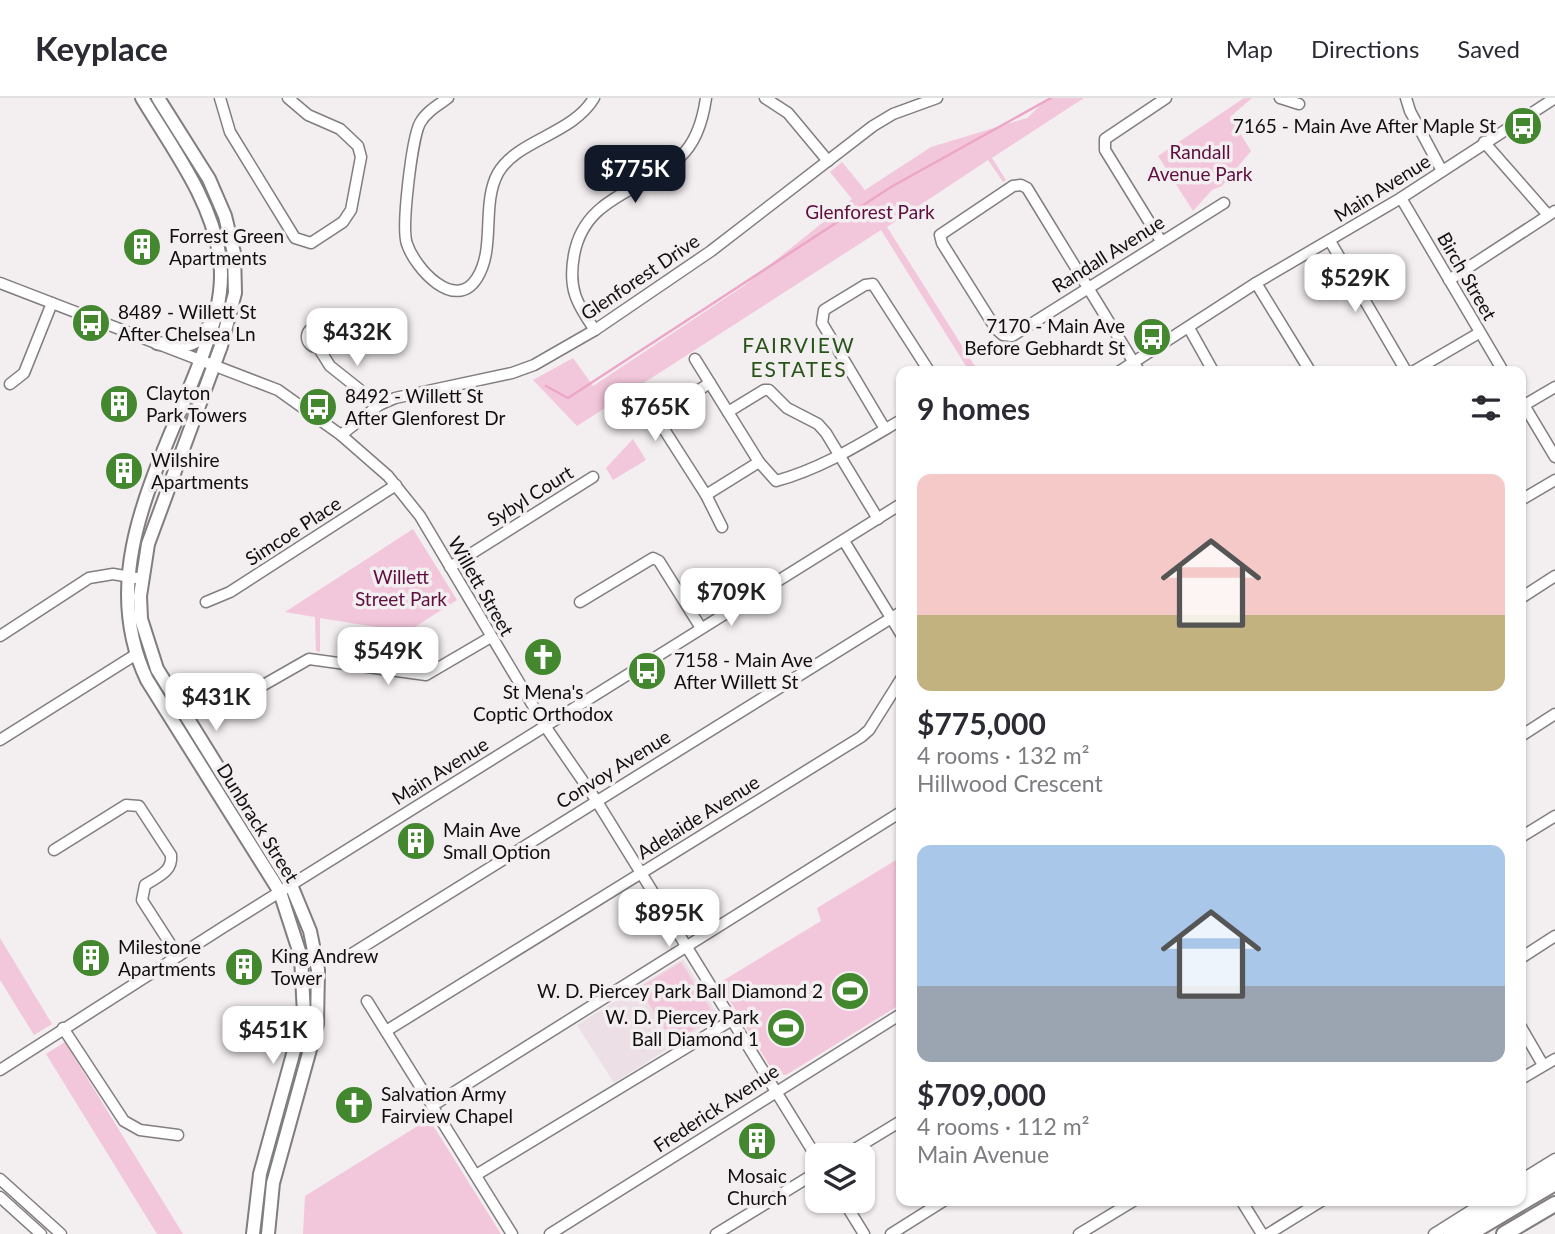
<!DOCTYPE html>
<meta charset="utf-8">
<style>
body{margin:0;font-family:Lato,sans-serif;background:#f7f7f7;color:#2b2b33;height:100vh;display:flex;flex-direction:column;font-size:26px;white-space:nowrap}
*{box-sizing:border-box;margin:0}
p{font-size:23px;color:#7c7c81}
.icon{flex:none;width:38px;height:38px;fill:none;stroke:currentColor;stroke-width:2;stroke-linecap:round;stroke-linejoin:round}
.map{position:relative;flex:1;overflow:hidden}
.panel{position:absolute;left:896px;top:268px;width:630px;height:840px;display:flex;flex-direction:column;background:#fff;border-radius:14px;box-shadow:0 2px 5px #0004}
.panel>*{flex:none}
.buttons{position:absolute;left:805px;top:1045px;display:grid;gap:14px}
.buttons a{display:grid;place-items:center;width:70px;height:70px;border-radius:14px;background:#fff;box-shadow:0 2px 5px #0004;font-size:35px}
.price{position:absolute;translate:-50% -60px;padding:0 16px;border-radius:14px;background:#fff;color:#222;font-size:23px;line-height:46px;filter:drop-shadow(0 2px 4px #0008)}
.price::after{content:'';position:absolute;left:50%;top:42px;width:21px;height:16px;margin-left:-10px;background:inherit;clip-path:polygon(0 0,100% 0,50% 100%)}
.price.current{background:#111827;color:#fff}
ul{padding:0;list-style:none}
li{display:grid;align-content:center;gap:14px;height:371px;padding:0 21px}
li span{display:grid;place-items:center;height:217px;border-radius:14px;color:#555}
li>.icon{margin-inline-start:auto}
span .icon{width:126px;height:126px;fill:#fffc;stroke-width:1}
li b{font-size:30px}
h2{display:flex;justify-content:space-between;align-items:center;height:84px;padding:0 21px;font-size:30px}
header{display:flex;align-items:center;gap:42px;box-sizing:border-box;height:98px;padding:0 35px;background:#fff;border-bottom:2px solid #e1e1e2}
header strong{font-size:33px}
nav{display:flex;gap:38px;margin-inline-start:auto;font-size:24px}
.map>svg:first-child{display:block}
</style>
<header>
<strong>Keyplace</strong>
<nav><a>Map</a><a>Directions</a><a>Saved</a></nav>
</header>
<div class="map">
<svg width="1555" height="1136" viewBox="0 0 1555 1136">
<rect width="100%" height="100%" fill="#f3eef0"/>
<path fill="#ecdfe5" d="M683,861L719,918L614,985L577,927Z"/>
<g fill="#f3c7db">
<path d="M1048,0H1084L992,60L1006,82L1003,84L988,62L887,129L978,273H969L881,132L577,328L533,282L573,260L593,288L745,187L852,101L830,74L842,64L865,92L931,49L1027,20Z"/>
<path d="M1244,0H1252L1230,19L1251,53L1222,88L1212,92L1193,113L1158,58Z"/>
<path d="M633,341L646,362L613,382L606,370Z"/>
<path d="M413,431L457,502L407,534L320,520V554L316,553L315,519L285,514Z"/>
<path d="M901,759V906L786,977L774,975L719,885L821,823L817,810Z"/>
<path d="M0,840L52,926L34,937L0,882Z"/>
<path d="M681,864L715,918L673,944L639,890Z"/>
<path d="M65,944L183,1136H157L46,956Z"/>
<path d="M429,1021L501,1136H303L305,1098Z"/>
</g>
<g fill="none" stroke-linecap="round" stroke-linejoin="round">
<path stroke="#eca6c7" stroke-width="2.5" d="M546,288L568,300L891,89L1051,0"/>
<defs>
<g id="minor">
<path d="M220,0L230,34L295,140L311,145L343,124L351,112L361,59L358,48L340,31L308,17L288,0"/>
<path d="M448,0C438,7 426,14 420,25C412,40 401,130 407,146C415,170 455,215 477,180C496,150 481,106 498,75C518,41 572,37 594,0"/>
<path d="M765,0L788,15L828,63"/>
<path d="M1280,0L1299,6"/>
<path d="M1406,0L1410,13L1442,73"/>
<path d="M1484,44L1548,117"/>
<path d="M1401,100L1503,273"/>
<path d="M1161,143L1105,52V41L1166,0"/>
<path d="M1330,143L1406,273"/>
<path d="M1449,182L1555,113"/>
<path d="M0,185L278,292L341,337L388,378L420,418L545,628L596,702L817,1060"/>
<path d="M1256,185L1310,273"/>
<circle cx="317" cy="239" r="10"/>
<path d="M1189,230L1213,273"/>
<path d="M595,232C576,205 568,190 574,157C585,97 642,95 681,58C696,44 703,21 706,0"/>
<path d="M318,249L330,268L379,307"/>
<path d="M695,261L759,364L776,383C823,370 860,346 901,322"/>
<path d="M1120,273L1256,185L1401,100L1555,0"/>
<path d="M1139,273L1027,90L1021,87L1013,88L940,137L942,145L996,231L1003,237L1012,238L1224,105"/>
<path d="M1414,273L1479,235"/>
<path d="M710,285L665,313L660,325L706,397L722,429"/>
<path d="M10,286L24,275L52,205"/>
<path d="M1521,302L1555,359"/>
<path d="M1521,309L1555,289"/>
<path d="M728,314L764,292H769L787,310L818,326L826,335L878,421"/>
<path d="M885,331L822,225L824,212L865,187L873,186L929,273"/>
<path d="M341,337L379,307L395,300L512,275L534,267L595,232L711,153L873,28L893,16L937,0"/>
<path d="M706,397L759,364"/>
<path d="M1521,402L1555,382"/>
<path d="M844,443L901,536"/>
<path d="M450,469L593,379"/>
<path d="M1521,500L1555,478"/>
<path d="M206,504L230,494L396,387"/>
<path d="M580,504L653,460L659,463L701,530"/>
<path d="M0,538L89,480L113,476L142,481"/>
<path d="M260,589L251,607H241L235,599L241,590L260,589L309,561L426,577L491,539"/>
<path d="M1521,638L1555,616"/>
<path d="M0,642L135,557"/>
<path d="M1521,739L1555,718"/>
<path d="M54,752L126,707L139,708L171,757C173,774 157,779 145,787L142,802L178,858"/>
<path d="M345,860L901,514"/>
<path d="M1521,860L1555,838"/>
<path d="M367,903L512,1136"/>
<path d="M1521,929L1543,967"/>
<path d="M63,930L124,1023L140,1032L178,1037"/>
<path d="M386,933L861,639L869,632L901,581"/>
<path d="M0,972L222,830L901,406"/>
<path d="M1521,981L1555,961"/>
<path d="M432,1008L901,714"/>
<path d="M845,1057L901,1023"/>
<path d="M476,1077L732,922"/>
<path d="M0,1081L61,1136"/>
<path d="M1521,1082L1555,1061"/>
<path d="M0,1099L41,1136"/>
<path d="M843,1102L864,1136"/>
<path d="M1241,1102L1262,1136"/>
<path d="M550,1136L901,916"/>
<path d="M716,1136L817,1074"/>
<path d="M891,1136L945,1102"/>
<path d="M1079,1136L1135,1102"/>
<path d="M1268,1136L1323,1102"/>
<path d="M1434,1136L1488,1102"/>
</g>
<g id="major">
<path d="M142,0C172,50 212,102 220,161C225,200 211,233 198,269C159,370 96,475 147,582L280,794L301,859L304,916L260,1076L253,1136"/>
<path d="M158,0L209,81L225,118L234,155L235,195L221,248L148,446L140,498L141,521L157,571L291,787L310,833L318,872L317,926L273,1085L268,1136"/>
<path d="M157,245C179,248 197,252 208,229"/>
</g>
<g id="highway">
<path d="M1521,1093L1555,1072"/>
<path d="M1451,1136L1505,1102"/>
<path d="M1469,1136L1555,1085"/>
<path d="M1504,1136L1555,1106"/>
</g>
</defs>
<use href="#minor" stroke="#827d7f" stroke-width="13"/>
<use href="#major" stroke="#827d7f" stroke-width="16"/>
<use href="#highway" stroke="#827d7f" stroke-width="18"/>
<use href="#minor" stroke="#fff" stroke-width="10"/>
<use href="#major" stroke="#fff" stroke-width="12"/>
<use href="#highway" stroke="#fff" stroke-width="14"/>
</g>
<defs>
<symbol id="bus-disc" viewBox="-11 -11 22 22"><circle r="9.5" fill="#43882e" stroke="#f3eef0"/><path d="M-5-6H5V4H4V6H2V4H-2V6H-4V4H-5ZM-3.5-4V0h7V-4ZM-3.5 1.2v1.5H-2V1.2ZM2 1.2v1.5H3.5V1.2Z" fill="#fff"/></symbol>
<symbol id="building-disc" viewBox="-11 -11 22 22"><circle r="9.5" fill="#43882e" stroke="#f3eef0"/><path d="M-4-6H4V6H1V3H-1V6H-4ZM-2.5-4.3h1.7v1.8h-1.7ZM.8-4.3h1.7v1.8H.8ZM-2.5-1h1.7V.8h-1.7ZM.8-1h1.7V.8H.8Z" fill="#fff"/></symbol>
<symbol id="church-disc" viewBox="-11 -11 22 22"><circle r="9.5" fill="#43882e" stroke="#f3eef0"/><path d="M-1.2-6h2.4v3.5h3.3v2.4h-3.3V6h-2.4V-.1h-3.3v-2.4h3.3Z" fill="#fff"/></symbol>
<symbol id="stadium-disc" viewBox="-11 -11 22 22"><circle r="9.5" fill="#43882e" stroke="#f3eef0"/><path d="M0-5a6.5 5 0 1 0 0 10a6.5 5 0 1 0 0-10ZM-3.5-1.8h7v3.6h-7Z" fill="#fff"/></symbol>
</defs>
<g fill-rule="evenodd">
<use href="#bus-disc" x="1501" y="6" width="44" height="44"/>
<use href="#building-disc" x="120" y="127" width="44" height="44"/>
<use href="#bus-disc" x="69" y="203" width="44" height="44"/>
<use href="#bus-disc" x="1130" y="217" width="44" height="44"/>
<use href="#building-disc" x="97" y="284" width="44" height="44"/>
<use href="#bus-disc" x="296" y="287" width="44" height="44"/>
<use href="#building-disc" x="102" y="351" width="44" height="44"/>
<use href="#church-disc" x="521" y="537" width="44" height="44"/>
<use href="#bus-disc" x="625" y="551" width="44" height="44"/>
<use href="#building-disc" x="394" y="721" width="44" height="44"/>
<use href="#building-disc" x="69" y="838" width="44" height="44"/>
<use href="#building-disc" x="222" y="847" width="44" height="44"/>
<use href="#stadium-disc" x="828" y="871" width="44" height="44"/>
<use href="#stadium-disc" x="764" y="908" width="44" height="44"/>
<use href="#church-disc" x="332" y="985" width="44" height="44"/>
<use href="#building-disc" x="735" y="1021" width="44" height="44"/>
</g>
<g text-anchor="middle" stroke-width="7" stroke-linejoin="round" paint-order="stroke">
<g font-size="19" fill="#100e0f" stroke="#f3eef0" text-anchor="start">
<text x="1496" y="35" text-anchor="end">7165 - Main Ave After Maple St</text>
<text x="169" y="145">Forrest Green<tspan x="169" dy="22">Apartments</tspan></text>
<text x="118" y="221">8489 - Willett St<tspan x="118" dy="22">After Chelsea Ln</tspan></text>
<text x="1125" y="235" text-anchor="end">7170 - Main Ave<tspan x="1125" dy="22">Before Gebhardt St</tspan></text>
<text x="146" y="302">Clayton<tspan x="146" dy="22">Park Towers</tspan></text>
<text x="345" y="305">8492 - Willett St<tspan x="345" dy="22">After Glenforest Dr</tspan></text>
<text x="151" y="369">Wilshire<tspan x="151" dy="22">Apartments</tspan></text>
<text x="674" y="569">7158 - Main Ave<tspan x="674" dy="22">After Willett St</tspan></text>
<text x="543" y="601" text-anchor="middle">St Mena's<tspan x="543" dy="22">Coptic Orthodox</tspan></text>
<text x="443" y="739">Main Ave<tspan x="443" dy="22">Small Option</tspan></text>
<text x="118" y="856">Milestone<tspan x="118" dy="22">Apartments</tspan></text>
<text x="271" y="865">King Andrew<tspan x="271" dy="22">Tower</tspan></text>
<text x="823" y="900" text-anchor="end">W. D. Piercey Park Ball Diamond 2</text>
<text x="759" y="926" text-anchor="end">W. D. Piercey Park<tspan x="759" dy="22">Ball Diamond 1</tspan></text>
<text x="381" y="1003">Salvation Army<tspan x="381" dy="22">Fairview Chapel</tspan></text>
<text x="757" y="1085" text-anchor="middle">Mosaic<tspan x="757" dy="22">Church</tspan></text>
</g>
<g font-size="19" fill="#5e0e3f" stroke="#f3eef0">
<text x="1200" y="61">Randall<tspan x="1200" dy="22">Avenue Park</tspan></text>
<text x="870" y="121">Glenforest Park</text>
<text x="401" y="486">Willett<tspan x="401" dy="22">Street Park</tspan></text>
</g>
<g font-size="19" fill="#100e0f" stroke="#f3eef0">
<text transform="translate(1382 90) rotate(-32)" y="7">Main Avenue</text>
<text transform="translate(1108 156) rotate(-32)" y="7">Randall Avenue</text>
<text transform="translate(1467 178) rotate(60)" y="7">Birch Street</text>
<text transform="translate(640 179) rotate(-34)" y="7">Glenforest Drive</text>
<text transform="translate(530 398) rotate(-32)" y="7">Sybyl Court</text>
<text transform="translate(293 433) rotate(-33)" y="7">Simcoe Place</text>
<text transform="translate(481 488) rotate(60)" y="7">Willett Street</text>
<text transform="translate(613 671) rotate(-32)" y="7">Convoy Avenue</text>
<text transform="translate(440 673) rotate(-32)" y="7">Main Avenue</text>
<text transform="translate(698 719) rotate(-32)" y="7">Adelaide Avenue</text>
<text transform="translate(258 725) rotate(58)" y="7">Dunbrack Street</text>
<text transform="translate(716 1010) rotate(-33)" y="7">Frederick Avenue</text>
</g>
<g font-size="21" letter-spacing="2" fill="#28541a" stroke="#f3eef0">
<text x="799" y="255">FAIRVIEW<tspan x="799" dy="24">ESTATES</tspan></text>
</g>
</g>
</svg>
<div class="buttons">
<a><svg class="icon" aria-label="layers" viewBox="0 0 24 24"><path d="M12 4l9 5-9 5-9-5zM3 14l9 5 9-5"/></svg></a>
</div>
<b class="price current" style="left:635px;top:107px">$775K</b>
<b class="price" style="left:1355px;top:216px">$529K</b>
<b class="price" style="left:357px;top:270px">$432K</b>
<b class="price" style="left:655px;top:345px">$765K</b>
<b class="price" style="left:731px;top:530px">$709K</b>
<b class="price" style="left:388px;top:589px">$549K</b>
<b class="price" style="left:216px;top:635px">$431K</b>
<b class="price" style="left:669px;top:851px">$895K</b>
<b class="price" style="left:273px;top:968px">$451K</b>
<section class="panel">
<h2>9 homes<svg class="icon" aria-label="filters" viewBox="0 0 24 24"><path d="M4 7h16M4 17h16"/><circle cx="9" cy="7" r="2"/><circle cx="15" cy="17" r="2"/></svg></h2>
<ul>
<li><span style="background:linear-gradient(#f6c9c9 65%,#c2b280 0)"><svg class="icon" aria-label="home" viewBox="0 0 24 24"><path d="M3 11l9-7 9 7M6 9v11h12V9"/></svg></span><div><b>$775,000</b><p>4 rooms · 132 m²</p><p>Hillwood Crescent</p></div></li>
<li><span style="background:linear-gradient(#a9c7e8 65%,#9aa5b1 0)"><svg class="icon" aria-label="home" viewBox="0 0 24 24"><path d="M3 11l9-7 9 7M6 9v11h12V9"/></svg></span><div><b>$709,000</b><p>4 rooms · 112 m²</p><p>Main Avenue</p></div></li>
</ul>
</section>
</div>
